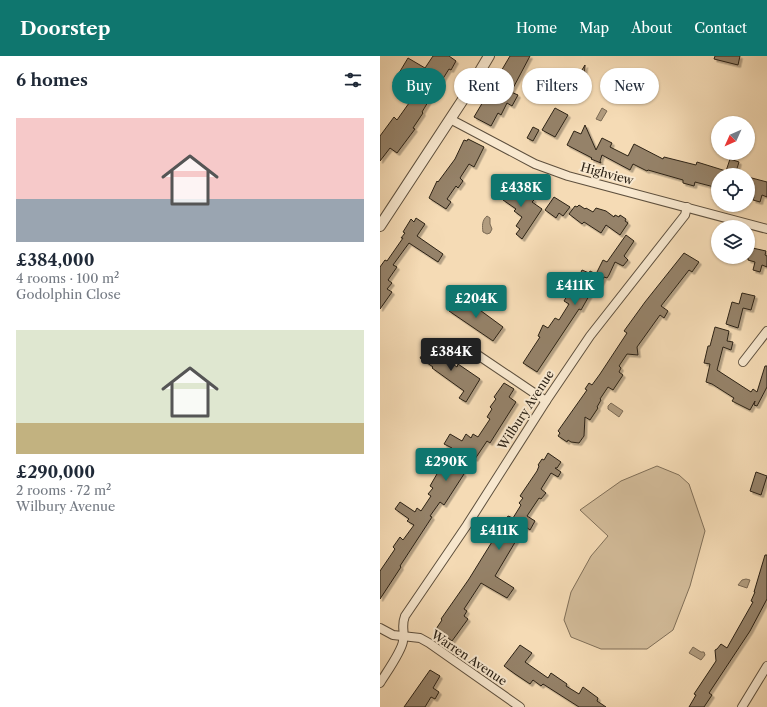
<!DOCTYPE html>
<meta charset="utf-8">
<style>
body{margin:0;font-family:"Libre Caslon Text",serif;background:#f6f6f7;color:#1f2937;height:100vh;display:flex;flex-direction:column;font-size:15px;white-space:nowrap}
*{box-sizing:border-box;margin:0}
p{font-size:13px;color:#747a83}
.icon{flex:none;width:22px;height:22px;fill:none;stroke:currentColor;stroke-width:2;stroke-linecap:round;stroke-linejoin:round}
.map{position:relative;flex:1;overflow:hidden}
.side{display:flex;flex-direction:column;background:#fff;width:380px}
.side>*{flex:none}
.guide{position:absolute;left:12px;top:12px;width:315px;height:36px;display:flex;gap:8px}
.needle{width:26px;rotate:225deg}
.tools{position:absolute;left:331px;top:60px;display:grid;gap:8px}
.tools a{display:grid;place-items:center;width:44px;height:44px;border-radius:50%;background:#fff;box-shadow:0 1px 3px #0004;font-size:20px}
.price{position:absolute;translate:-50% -34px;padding:0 9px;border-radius:4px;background:#0f766e;color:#fff;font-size:13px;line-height:26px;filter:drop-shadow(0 1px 2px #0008)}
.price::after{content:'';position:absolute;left:50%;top:24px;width:12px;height:9px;margin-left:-6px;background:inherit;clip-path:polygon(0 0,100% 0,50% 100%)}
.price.active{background:#222;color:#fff}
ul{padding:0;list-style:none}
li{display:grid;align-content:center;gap:8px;height:212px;padding:0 16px}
li span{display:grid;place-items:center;height:124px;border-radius:0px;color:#555}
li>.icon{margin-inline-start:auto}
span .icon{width:72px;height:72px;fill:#fffc;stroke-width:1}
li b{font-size:17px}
h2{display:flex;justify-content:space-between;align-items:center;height:48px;padding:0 16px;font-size:17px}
.tag{padding:0 14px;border-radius:18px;background:#fff;box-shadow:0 1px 3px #0004;font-size:14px;line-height:36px}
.tag.active{background:#0f766e;color:#fff}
header{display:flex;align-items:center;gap:24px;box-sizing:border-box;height:56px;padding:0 20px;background:#0f766e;color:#fff}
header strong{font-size:19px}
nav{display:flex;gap:22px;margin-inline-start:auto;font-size:14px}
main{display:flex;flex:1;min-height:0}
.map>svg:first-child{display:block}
</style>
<header>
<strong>Doorstep</strong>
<nav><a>Home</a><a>Map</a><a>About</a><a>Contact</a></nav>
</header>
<main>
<section class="side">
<h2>6 homes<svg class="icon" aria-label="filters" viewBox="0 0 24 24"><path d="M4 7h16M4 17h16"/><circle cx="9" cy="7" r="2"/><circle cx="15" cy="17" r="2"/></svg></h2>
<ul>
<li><span style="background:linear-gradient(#f6c9c9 65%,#9aa5b1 0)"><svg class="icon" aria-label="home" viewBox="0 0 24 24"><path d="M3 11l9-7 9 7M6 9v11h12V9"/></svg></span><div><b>£384,000</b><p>4 rooms · 100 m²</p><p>Godolphin Close</p></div></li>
<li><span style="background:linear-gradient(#dfe7d0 75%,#c2b280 0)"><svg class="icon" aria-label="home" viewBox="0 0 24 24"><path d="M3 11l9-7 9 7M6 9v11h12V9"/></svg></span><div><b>£290,000</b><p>2 rooms · 72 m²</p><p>Wilbury Avenue</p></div></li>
</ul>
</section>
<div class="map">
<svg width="387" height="651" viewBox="0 0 387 651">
<defs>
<filter id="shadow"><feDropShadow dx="2.5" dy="2.5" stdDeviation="0" flood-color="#0004"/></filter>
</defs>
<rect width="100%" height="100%" fill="#f5dbb5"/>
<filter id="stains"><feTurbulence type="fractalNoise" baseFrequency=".005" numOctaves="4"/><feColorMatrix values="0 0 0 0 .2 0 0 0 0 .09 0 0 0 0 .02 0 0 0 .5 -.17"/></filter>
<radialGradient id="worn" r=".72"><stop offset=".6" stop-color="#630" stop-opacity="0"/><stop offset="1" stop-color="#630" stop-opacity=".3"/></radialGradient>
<path fill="#d3bc9a" stroke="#806f58" d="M277,410L299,419L309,428L325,475L310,530L293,574L267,593H221L191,581L184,564L191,536L211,500L228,480L200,454L241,425Z"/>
<g fill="#b19c7f" stroke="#7c6b55">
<path d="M222,52L227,55L221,65L216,63Z"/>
<path d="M107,160L110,162V168L112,173L110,177L107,178L103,176C102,170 102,164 107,160Z"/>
<path d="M231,347L243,355L239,361L228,353V350Z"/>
<path d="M366,523L370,524L367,532L358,529L362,524Z"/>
<path d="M313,591L321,596H324L325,599L321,604L309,597Z"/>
</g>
<g fill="#958269" stroke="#2c2216" filter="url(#shadow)">
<path d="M53,0H69L76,5L71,14L69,13L59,29L61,30L56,38L54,36L42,56L43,57L33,72L35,73L17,97L10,92L0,105V80L14,61L17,64L34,40L13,27L28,2L45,12Z"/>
<path d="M130,0H150L131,36L138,39L132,50L127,47L121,59L118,57L111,70L94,61Z"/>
<path d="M335,0H360L358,9L334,3Z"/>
<path d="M205,9L204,26L201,31L194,27Z"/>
<path d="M175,52L188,59L175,81L162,74Z"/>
<path d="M205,69L216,94L222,82L232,87L230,91L248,100L254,88L283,103L284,101L316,109L317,106L346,115L350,103L359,106L355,119H338V132L315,126L314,130L303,127V124L268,114L267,115L253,108L250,114L222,99L220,105L221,107L211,103L212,102L187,89L194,75L201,78Z"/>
<path d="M153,71L159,74L153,85L147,82Z"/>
<path d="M88,83L104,91L94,111L89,108L80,122L83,125L78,132L76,130L67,143L71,146L66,153L49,142L57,125L58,126L75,103L84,84L87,85Z"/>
<path d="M368,121L387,126V141L382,139L380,146L373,144L374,141L368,139Z"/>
<path d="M124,128L145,140L146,138L154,144L152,146L162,153L142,183L136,178L140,173L136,170L142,161L134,155L136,153L123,144L125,142L118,137Z"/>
<path d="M174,141L190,151L183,160L179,157L176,162L165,154Z"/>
<path d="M199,149L205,153L206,152L213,156L216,152L226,155L234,161L235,159L239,161L240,159L246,163L245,165L248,167L240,179L226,169L221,177L204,166L202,168L189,158L195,150L197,151Z"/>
<path d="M36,162L45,168L37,180L63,198L58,206L29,187L13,209L17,211L8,224L12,227L7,233L12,236L0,253V211L5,204L7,205L23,182H21L25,177L23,176L31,163L34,166Z"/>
<path d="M246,179L254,185L244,200L248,204L243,210L235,206L229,219L227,222L224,221L217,235L213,233L201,254L199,253L157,316L143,307L160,281L158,280L163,269L168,272L175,262L179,264L189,248L184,245L194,228L195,229L202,214L209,217L210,215L216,218L223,204L227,206Z"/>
<path d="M368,191L386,195L385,199L387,200V211L382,209L380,216L373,214L375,206L368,204Z"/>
<path d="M304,197L319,206L312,216L309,214L281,250L288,255L284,262L280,259L257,291L258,299L247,298L239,310L241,312L239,316L243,319L233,334L228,331L220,343L221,344L217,351L218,352L210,364L205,361L204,380L199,387L191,386L188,384L187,386L178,380L180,377L178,375L207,334L205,333L209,327L212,329L220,318L247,277L244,275L265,246Z"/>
<path d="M362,237L375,240L371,254L363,252L358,272L346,268L352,246L359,248Z"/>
<path d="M88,242L95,247L93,249L123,271L113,285L69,255L77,244L83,249Z"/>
<path d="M335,271L349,275L347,285L353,286L351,294L343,291L337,314L371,336L373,333L377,336L385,310H387V331L377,350L374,349L375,345L370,354L352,345L354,342L332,328L326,326L330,308L324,307L328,290H330Z"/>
<path d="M49,288L59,295L57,297L77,311L78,308L100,323L86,346L79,342L84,335L52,312L53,311L40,302Z"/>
<path d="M124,327L134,333L129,341L136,346L110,387L107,385L95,403L92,401L82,417L84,418L64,449L60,446L50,460L52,461L20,510L21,511L0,543V515L15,493L13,491L20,481L23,484L34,469L27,465L29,463L15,453L20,446L35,456L37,452L41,455L51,440L48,438L53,432L50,430L72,392L64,388L70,378L82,385L86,378L91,382L93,378L98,381L110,363L107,361L112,353L110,351L116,343L114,341Z"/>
<path d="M168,397L181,406L177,412H175L181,416L178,421L171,417L161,433L166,437L161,443L159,442L147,460L155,465L150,474L146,471L138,484L137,483L115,520L134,532L127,542L101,527L84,553L87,555L84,560L88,563L72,585L56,573L62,564L61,563L89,523L128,460L133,462L141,449L139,447L143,442L140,440L157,415L159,410L158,409L162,403L164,404Z"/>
<path d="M376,416L387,420L381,439L370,435Z"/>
<path d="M385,499H387V543L370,575L329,637L332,639L324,651H309L316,639L314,638L336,605L335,594L337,593L341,588L347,592L373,546L371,545L375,536H374Z"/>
<path d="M140,589L152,597L145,606L168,622L171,617L187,628L186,630L199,638L203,631L218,642L217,645L226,651H199L163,628L161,630L153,624L150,628L135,618L124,610Z"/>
<path d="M50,614L60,620L53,632L59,636L55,643L51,641L45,651H24Z"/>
</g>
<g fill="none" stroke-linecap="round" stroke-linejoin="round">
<defs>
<g id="minor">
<path d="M70,63L155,108L188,120L387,173"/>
<path d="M80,287L166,345"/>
<path d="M363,306L387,275"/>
<path d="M0,572L13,579L40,582L49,587L140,651"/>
<path d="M0,627C6,617 22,595 23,585C25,574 21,570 25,560L87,469L166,345L210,280L305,159L307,151"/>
<path d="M362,651L387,610"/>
</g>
<path id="tertiary" d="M0,170L84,42L109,0"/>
</defs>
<use href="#minor" stroke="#5e503e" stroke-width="10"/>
<use href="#tertiary" stroke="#5e503e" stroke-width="12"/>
<use href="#minor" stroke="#f8e8cf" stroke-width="8"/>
<use href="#tertiary" stroke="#f8e8cf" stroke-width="10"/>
</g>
<g text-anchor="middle" stroke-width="4" stroke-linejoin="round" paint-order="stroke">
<g font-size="12" fill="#2c2216" stroke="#f8e8cf">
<text transform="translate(227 118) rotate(15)" y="4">Highview</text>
<text transform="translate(146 354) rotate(-57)" y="4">Wilbury Avenue</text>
<text transform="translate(89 602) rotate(34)" y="4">Warren Avenue</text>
</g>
</g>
<rect width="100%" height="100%" filter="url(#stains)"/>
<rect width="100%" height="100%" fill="url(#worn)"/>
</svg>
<div class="tools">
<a><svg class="needle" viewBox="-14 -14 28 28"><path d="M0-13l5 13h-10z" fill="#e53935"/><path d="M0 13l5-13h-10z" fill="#747a83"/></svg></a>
<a><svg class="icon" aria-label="locate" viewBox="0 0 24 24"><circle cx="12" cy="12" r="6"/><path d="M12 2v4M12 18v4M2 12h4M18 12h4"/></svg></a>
<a><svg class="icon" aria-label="layers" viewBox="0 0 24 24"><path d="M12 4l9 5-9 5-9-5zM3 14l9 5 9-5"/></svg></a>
</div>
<b class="price" style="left:141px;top:152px">£438K</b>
<b class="price" style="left:195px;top:250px">£411K</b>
<b class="price" style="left:96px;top:263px">£204K</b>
<b class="price active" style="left:71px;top:316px">£384K</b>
<b class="price" style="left:66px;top:426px">£290K</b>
<b class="price" style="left:119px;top:495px">£411K</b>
<div class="guide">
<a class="tag active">Buy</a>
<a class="tag">Rent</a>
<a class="tag">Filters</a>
<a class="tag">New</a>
</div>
</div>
</main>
